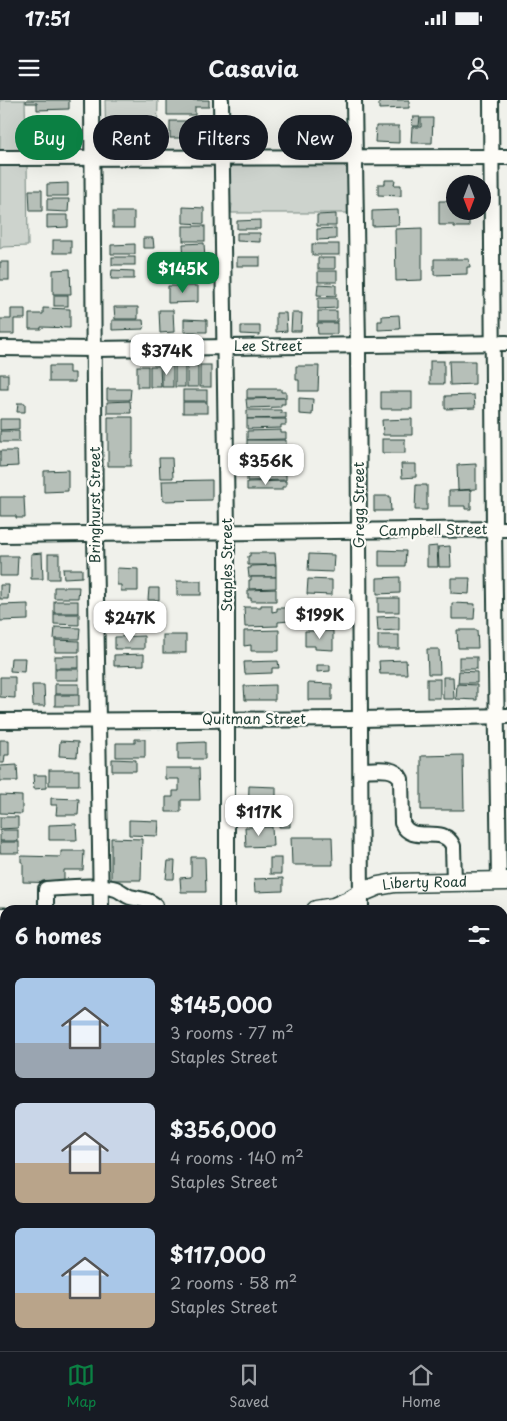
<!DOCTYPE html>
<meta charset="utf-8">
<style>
body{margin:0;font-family:"Playpen Sans",sans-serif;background:#20242c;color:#f1f3f6;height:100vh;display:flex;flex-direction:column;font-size:19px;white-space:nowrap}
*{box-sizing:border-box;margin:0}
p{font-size:16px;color:#9ea1a6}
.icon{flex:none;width:28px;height:28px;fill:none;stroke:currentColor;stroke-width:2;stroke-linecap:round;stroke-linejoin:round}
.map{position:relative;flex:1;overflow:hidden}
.sheet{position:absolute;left:0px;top:805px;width:508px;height:446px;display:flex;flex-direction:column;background:#171b24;border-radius:15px 15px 0 0;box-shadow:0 5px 20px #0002}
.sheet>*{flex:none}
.top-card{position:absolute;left:15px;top:15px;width:478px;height:45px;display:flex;gap:10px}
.needle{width:32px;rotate:180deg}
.tools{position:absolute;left:446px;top:75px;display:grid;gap:10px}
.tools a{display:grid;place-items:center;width:45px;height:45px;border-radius:50%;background:#171b24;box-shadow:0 5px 20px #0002;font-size:25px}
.price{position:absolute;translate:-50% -42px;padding:0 11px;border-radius:10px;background:#fff;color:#222;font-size:16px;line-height:32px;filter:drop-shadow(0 1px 2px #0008)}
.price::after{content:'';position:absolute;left:50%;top:30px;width:15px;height:11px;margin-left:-8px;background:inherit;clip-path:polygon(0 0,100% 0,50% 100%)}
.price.selected{background:#0b8043;color:#fff}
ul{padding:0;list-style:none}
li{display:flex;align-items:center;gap:15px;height:125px;padding:0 15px}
li span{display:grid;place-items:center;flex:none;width:140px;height:100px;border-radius:8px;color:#555}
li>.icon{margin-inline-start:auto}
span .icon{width:60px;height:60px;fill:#fffc;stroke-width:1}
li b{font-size:21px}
h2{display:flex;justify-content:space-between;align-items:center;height:60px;padding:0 15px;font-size:21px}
.pill{padding:0 18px;border-radius:22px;background:#171b24;box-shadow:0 5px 20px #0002;font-size:18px;line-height:45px}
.pill.selected{background:#0b8043;color:#fff}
.status{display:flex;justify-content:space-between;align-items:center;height:35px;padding:0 25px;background:#171b24;direction:ltr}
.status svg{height:14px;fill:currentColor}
header{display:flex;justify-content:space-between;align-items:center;height:65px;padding:0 15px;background:#171b24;font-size:22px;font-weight:700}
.menu{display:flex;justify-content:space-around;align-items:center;height:70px;border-top:1px solid #363941;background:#171b24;font-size:14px;color:#9ea1a6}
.menu a{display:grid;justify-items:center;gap:2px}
.menu .selected{color:#0b8043}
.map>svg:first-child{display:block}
</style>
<div class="status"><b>17:51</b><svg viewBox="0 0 49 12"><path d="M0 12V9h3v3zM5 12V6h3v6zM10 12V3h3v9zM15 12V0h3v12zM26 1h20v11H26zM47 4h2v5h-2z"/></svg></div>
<header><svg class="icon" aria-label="menu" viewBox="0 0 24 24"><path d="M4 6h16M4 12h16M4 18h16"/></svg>Casavia<svg class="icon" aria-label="person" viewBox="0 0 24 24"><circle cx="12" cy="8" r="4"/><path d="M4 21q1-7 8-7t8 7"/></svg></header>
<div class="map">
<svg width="507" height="1251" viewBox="0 0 507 1251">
<rect width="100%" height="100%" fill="#f0f1eb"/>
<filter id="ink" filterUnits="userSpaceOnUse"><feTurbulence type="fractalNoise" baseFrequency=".02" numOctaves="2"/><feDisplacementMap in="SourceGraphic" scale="10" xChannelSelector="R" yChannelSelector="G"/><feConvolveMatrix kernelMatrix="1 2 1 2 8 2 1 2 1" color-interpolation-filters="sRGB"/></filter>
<g filter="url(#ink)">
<g fill="#cdd3cd" stroke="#768880">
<path d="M0,0H25L26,53H0Z"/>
<path d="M105,0H158L157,53H106Z"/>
<path d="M0,62H27L28,146L3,147L0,149Z"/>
<path d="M233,64H342L349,71L350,113H231L232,104H227V70Z"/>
</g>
<g fill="#b6bfb8" stroke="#1f3d34">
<path d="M26,0H69V9L37,10V3H26Z"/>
<path d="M167,0H209V7H195V15H167Z"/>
<path d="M379,0H409V8L379,9Z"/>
<path d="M27,17H39V39L28,40Z"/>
<path d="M413,17H420L419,26H412Z"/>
<path d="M421,18H433L432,43H411L412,27H421Z"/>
<rect x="170" y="21" width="34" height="17"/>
<path d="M308,24H330V38L309,39Z"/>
<path d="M376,26H399V43L375,42Z"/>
<path d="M385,80H395L394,85H401V96L378,95V84H385Z"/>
<path d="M68,83V96H47V84Z"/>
<path d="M29,90H42V111H30Z"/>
<path d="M47,99H69L68,112L47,111Z"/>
<path d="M439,101H455V111H467V118H469V127H454V125H439Z"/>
<path d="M183,107L204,108V124L183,123Z"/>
<path d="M398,110L399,125L372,126V111Z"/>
<rect x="113" y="112" width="21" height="16"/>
<path d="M336,114V126H317V115Z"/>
<path d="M47,115H68V127L47,128Z"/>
<path d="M260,120V129H237V121Z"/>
<rect x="183" y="126" width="22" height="15"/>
<path d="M336,128V139L317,140V129Z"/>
<path d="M422,128V180L396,181L395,129Z"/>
<path d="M237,133H260V142L237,141Z"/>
<path d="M143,138H153L154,148H143Z"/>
<rect x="53" y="140" width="18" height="13"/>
<path d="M204,143L205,160H184L183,144Z"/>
<path d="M135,144V154H111V145Z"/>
<rect x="312" y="144" width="27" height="11"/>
<rect x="112" y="157" width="23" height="8"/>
<rect x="237" y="157" width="23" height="9"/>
<rect x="318" y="158" width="17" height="11"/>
<path d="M434,159H469L470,167H467V174L434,175Z"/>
<rect x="0" y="162" width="9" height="18"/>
<path d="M184,162H205V178H185Z"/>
<path d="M70,169L71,194H53V170Z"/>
<path d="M112,170L134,171V179H111Z"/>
<rect x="318" y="171" width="19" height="11"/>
<path d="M318,184L336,185V196L317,195Z"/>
<path d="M168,186H198V202L168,203Z"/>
<rect x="54" y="195" width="14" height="11"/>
<path d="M318,198H337V208L318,209Z"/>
<path d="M114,207H138V219H115Z"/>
<path d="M43,208L70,209V228L41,227V229H29V214H43Z"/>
<path d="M11,209H25V219H14V234H0V219H11Z"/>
<path d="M159,210H173L174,232L160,233Z"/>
<rect x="318" y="211" width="19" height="11"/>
<path d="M276,213H286L287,231L276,232Z"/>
<path d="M292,213H302L301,231H291Z"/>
<path d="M399,215L400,229L378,230V221H382V216Z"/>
<path d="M184,219L207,220V232H184Z"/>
<path d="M112,220H143L144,229L112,230Z"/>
<path d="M317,223H337V234H318Z"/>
<path d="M241,226H260V235L241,234Z"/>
<rect x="430" y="261" width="14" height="23"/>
<path d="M449,261H475V284L450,285Z"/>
<rect x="175" y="265" width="10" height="22"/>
<rect x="200" y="265" width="11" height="22"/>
<path d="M49,266H69V273H75V282H49Z"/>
<rect x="137" y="266" width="11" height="21"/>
<path d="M150,266H160L161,287H150Z"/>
<rect x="162" y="266" width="11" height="21"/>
<rect x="187" y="266" width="11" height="21"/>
<path d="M296,266H319L318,291H299V280H296Z"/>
<rect x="0" y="274" width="8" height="15"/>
<path d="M107,289H131L130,300H107Z"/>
<path d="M247,289H281V292H286V298H247Z"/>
<rect x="183" y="290" width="24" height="11"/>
<rect x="381" y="292" width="31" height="17"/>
<path d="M474,295L475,308L445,309V296Z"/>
<path d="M285,298V304H281V307L247,308L246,299Z"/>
<path d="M299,298L313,299L312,315L299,314Z"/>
<path d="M130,301L131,313H107V302Z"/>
<rect x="183" y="302" width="24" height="11"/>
<path d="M18,303H25V312H17Z"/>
<path d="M247,310H281V313H286V318L247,319Z"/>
<path d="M108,317H133V353H131V366H108Z"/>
<path d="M0,319H19V329L0,330Z"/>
<path d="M247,319H286V325H281V328L247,329Z"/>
<path d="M412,319V335H383L382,320Z"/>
<path d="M281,330V333H286V339L247,340V331Z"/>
<rect x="0" y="331" width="19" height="11"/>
<rect x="382" y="339" width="23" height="14"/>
<path d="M247,340H286V346H282V349H247Z"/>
<path d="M0,351H17L18,366L0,367Z"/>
<path d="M246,351H281V354H285V360L246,361Z"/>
<path d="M159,358H172L173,378H160Z"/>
<path d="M247,361H286V367H281V370H247Z"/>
<path d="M401,364H416V377L402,378Z"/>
<path d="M476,364V389L458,390L457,365Z"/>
<path d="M68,370V391L44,392V371Z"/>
<path d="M282,371V374H286V380L247,381V372Z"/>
<path d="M212,380V400L163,401L162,381Z"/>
<path d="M286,381V387H282V390H247V382Z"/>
<path d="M416,385H427V410H415Z"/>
<path d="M471,390V409H465V406H449V391Z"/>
<path d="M374,396H390L391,411H374Z"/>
<path d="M0,397H24L25,418H16V416H0Z"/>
<path d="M437,446L438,467H427V447Z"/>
<path d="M450,446L451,467H439L438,447Z"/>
<path d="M379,450L406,451L405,466H379Z"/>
<path d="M42,453L43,479H31V454Z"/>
<path d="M250,453H275L276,465H248V456H250Z"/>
<rect x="48" y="454" width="11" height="25"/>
<path d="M309,454L334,455L333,472L308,471Z"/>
<path d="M0,456H18L17,476H0Z"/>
<path d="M276,465V477H249L248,468H251V466Z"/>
<path d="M117,468L138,469V491H121V485H117Z"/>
<path d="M63,469H82V477L64,478Z"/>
<path d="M251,477H276V488L249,489V480H251Z"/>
<path d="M400,477V493L377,494V478Z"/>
<path d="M451,478H470L469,494L451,493Z"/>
<path d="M308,479L332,480V495L307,494Z"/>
<rect x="177" y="481" width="24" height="14"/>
<path d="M0,485H9L8,499H0Z"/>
<path d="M54,487H79L78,498H54Z"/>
<path d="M149,488H159V500H148Z"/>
<path d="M276,489V501H251V498H248V490Z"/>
<rect x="378" y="498" width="21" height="14"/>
<rect x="54" y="501" width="24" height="12"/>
<path d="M304,501L331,502L330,526H303Z"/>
<path d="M160,502L161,516H149V503Z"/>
<path d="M452,503L475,504L474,519H452Z"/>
<path d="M28,504V520L0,521V505Z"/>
<path d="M120,504H143L142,523H120Z"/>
<path d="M261,505H272V512L277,511V508H290V521L278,522V526L245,527L244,507H261Z"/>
<path d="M54,514H79V525L54,524Z"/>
<path d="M399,516V530L378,531L377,517Z"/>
<path d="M55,527L80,528L79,539H54Z"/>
<path d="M279,530V551H251V545L244,546V531Z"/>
<path d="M457,530H477L478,548H458Z"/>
<path d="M305,531H333V550L315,549V546H305Z"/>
<rect x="163" y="535" width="23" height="18"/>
<rect x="378" y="535" width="21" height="14"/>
<path d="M144,536V549H115V537Z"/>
<path d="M55,540L79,541V552H55Z"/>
<path d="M427,549H439L440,574H428Z"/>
<path d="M144,554V565L114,566V555Z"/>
<rect x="55" y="556" width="24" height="12"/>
<rect x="459" y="557" width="18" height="12"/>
<path d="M11,558H25L24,572L10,571Z"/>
<path d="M406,560L407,574H380L379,561Z"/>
<path d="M278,561L279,568H272V573L245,574L244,562Z"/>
<path d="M317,565H330V571L317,572Z"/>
<rect x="55" y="569" width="24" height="11"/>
<path d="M459,571L477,572V583H458Z"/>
<path d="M0,577H15V598L0,597Z"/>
<path d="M443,577H453L454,599H443Z"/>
<rect x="427" y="579" width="13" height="19"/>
<path d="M308,583L332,584V600H308Z"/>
<rect x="55" y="584" width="24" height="10"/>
<path d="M457,584L477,585V600L456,599Z"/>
<path d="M32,585H44L45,606H33Z"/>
<path d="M275,585V600H245L244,586Z"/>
<rect x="55" y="595" width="24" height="11"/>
<path d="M135,639H145V657H116V643H135Z"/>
<path d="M0,640H9V655H5L4,663H0Z"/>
<path d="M60,641L78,642L77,657L59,656Z"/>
<path d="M205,642V659H178V643Z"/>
<path d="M463,655L464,710H421V656Z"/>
<path d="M112,659L136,660V671H112Z"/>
<path d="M17,665L18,681H0V666Z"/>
<path d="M165,668H199L200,700H181V712H166V697H173V691H179V679H165Z"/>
<rect x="49" y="670" width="30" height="15"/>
<path d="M33,675H46V688L34,689Z"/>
<path d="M249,686L276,687V701H269V717H248Z"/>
<path d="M0,695L22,696V714L0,713Z"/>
<path d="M51,698L79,699L78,715H56L57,705H51Z"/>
<path d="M280,711H290V727H279Z"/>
<path d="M0,717H18V728L0,729Z"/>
<path d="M129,720L159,721L158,736L129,735Z"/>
<path d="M76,724L77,740H49V725Z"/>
<path d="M245,727H272L273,746L246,747Z"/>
<rect x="0" y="730" width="18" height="11"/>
<path d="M291,737H332L333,765H292Z"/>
<path d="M111,738L142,739L141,780H111Z"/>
<rect x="0" y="742" width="19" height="11"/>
<path d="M61,751H84L83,770H64V783L23,782V762H21V756L61,757Z"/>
<path d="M191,757H205L206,792H181L180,778L191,777Z"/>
<rect x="270" y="758" width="11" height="16"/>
<path d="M168,761H175L174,779H166Z"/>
<path d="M283,778V791L255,792L254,779Z"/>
<path d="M502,956L507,957V982H502Z"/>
<path d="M0,965H5V988H2V979H0Z"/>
<rect x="0" y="1093" width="5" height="23"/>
<rect x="502" y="1140" width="5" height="47"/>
<rect x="502" y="1208" width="5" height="21"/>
<rect x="194" y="1246" width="15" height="5"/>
<rect x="257" y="1246" width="24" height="5"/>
<path d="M151,1247V1251H131V1248Z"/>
<rect x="321" y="1247" width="19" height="4"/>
</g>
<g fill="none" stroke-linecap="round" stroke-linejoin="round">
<defs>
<g id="minor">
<path d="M92,0L95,434L101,810"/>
<path d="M221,0L227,432V810"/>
<path d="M354,0L358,246L361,810"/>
<path d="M491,0L494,429L499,781"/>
<path d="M0,58L507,57"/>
<path d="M0,248L95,249L507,243"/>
<path d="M0,435L507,429"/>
<path d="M0,621L361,619L507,616"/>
<path d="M361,670C373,670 395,665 401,679L402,723C412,746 443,723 453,746L454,782"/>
<path d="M46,810V789C63,788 101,784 116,789C121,791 125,795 130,797C138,799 148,799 155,805L156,810"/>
<path d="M502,889H507"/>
<path d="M0,947H5"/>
<path d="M502,1008L507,1007"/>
<path d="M0,1076H5"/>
<path d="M502,1127H507"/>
<path d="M0,1201H5"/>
<path d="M502,1245H507"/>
<path d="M105,1246V1251"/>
<path d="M235,1246V1251"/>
<path d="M364,1249L461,1246"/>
</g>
<g id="major">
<path id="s1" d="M316,810L334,807L348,801L361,793L378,786L395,783L507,781"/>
<path d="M0,817H5"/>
</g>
</defs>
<use href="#minor" stroke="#1f3d34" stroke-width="18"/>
<use href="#major" stroke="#1f3d34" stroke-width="21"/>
<use href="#minor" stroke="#fdfcf7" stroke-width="14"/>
<use href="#major" stroke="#fdfcf7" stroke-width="18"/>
</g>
</g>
<g text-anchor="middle" stroke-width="4.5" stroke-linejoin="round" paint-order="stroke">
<g font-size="14" fill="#1f3d34" stroke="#fdfcf7">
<text x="268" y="251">Lee Street</text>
<text transform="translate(95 405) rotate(-90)" y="5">Bringhurst Street</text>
<text transform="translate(359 405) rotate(-90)" y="5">Gregg Street</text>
<text transform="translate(433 430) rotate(-1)" y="5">Campbell Street</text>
<text transform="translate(227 465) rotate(-90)" y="5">Staples Street</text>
<text x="254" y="624">Quitman Street</text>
<text dy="5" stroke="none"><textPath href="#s1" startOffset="114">Liberty Road</textPath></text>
</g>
</g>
</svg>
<div class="tools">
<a><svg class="needle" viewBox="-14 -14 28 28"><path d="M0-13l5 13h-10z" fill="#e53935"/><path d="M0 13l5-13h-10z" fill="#9ea1a6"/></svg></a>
</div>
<b class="price selected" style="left:183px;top:194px">$145K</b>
<b class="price" style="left:167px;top:276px">$374K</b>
<b class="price" style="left:266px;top:386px">$356K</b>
<b class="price" style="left:320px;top:540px">$199K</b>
<b class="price" style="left:130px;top:543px">$247K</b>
<b class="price" style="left:259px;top:737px">$117K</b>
<div class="top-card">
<a class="pill selected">Buy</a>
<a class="pill">Rent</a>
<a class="pill">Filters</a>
<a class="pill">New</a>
</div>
<section class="sheet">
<h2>6 homes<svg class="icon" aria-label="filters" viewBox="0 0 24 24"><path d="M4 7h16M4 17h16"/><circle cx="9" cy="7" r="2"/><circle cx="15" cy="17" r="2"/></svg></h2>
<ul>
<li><span style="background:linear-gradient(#a9c7e8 65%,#9aa5b1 0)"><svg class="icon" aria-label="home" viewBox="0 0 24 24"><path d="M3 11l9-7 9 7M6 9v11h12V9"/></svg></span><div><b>$145,000</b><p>3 rooms · 77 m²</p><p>Staples Street</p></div></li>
<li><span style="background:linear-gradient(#c9d6e8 60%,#b9a48a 0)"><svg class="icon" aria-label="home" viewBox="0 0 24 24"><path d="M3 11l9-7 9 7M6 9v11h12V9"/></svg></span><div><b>$356,000</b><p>4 rooms · 140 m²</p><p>Staples Street</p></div></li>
<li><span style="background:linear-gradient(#a9c7e8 65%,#b9a48a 0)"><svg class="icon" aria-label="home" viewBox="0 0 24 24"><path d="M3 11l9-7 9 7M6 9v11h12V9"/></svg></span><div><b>$117,000</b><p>2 rooms · 58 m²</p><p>Staples Street</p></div></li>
</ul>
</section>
</div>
<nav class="menu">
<a class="selected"><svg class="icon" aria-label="map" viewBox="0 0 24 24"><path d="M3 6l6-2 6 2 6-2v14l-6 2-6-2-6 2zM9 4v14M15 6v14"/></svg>Map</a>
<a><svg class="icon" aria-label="saved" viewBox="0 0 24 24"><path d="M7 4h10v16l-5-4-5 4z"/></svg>Saved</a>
<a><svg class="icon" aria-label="home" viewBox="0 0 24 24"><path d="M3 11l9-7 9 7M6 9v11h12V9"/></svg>Home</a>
</nav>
